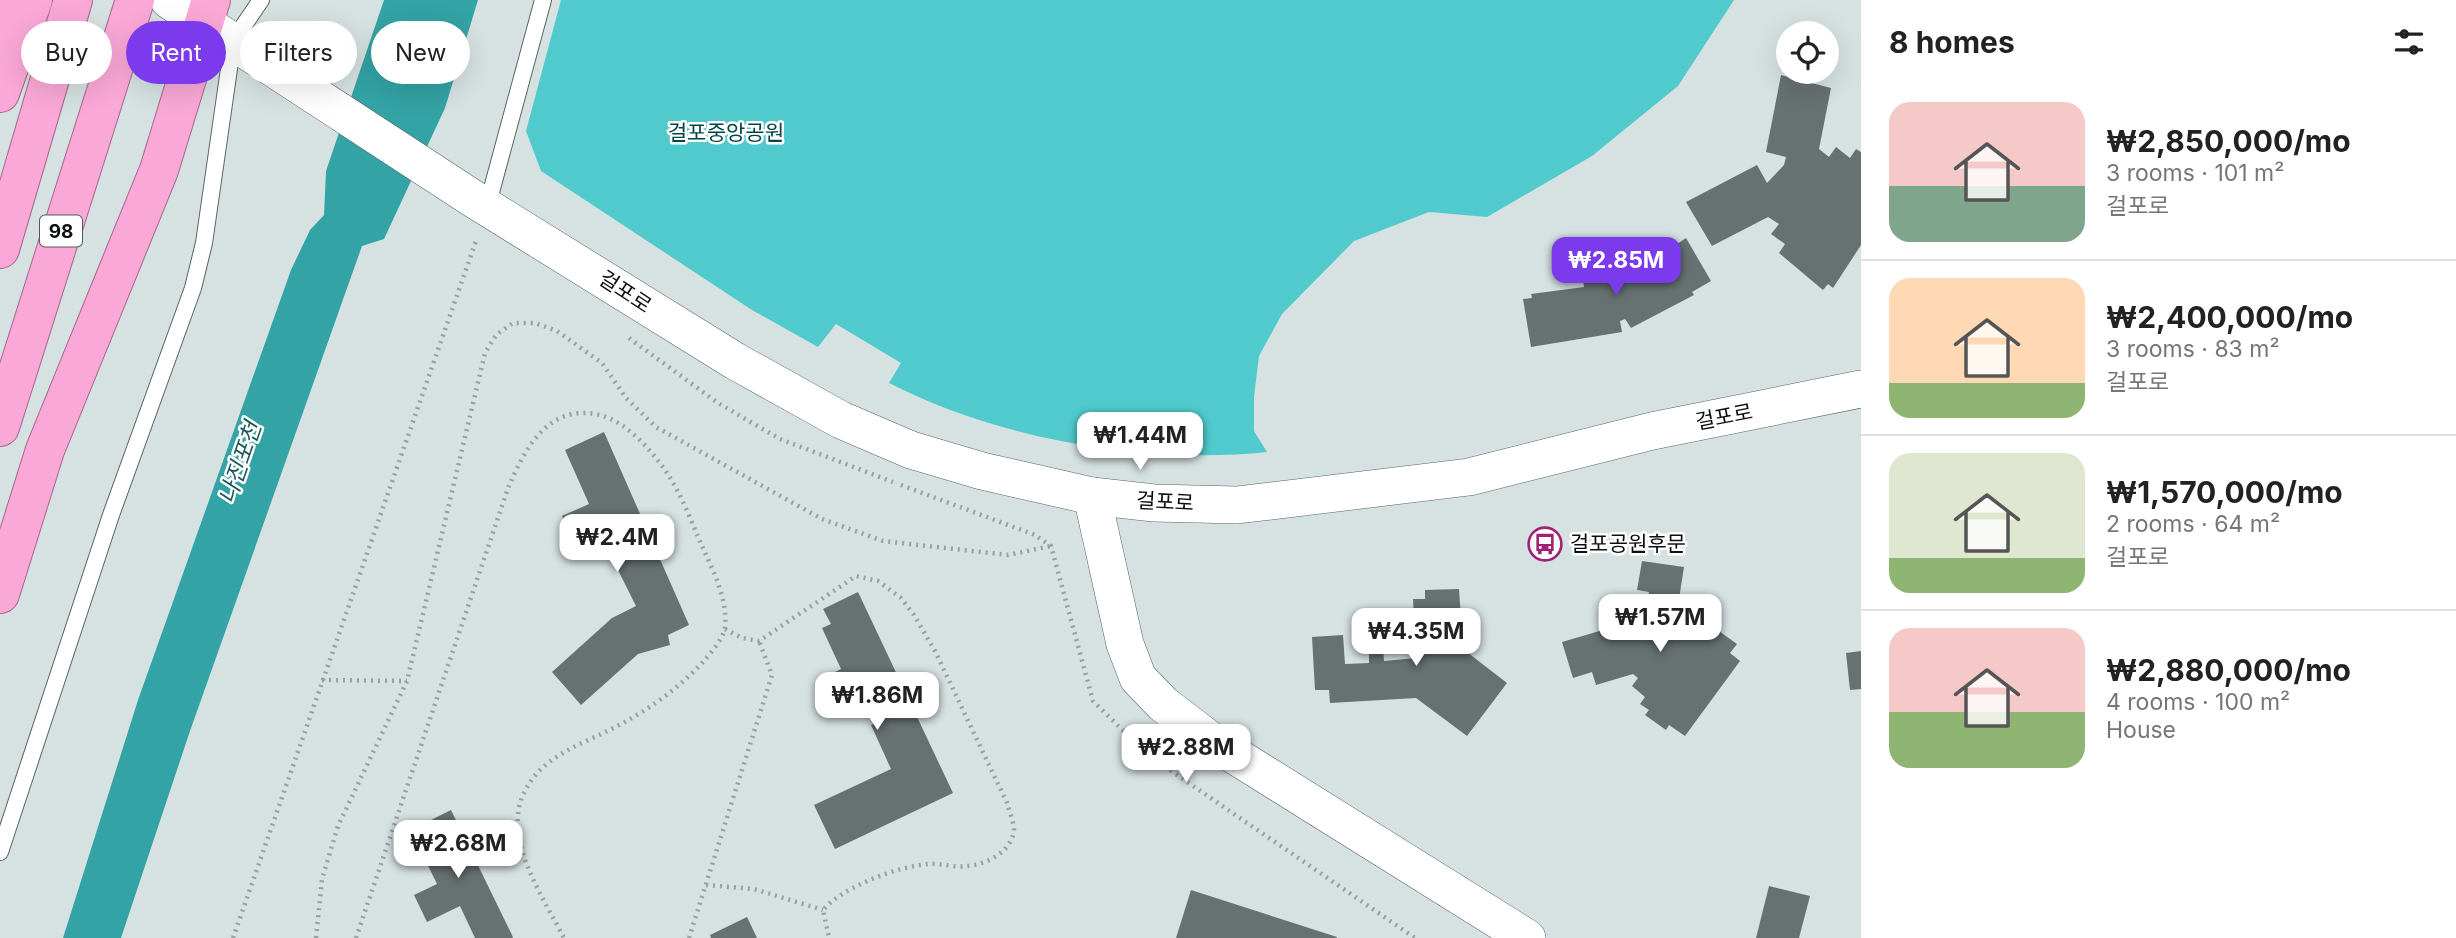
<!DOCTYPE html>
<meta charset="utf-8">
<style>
body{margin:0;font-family:Inter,"Noto Sans KR",sans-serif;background:#f2f2f2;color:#222;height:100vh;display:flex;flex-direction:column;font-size:26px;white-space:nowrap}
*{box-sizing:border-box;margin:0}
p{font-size:23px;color:#767676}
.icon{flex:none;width:38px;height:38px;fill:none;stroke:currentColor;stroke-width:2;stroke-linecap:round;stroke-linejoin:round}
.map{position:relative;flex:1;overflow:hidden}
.sheet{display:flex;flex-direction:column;background:#fff;width:595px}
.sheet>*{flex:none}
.top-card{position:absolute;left:21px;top:21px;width:665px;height:63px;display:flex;gap:14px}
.tools{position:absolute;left:1776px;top:21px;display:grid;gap:14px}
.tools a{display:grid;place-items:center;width:63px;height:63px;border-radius:50%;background:#fff;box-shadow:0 7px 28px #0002;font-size:35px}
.price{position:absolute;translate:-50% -60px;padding:0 16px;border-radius:14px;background:#fff;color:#222;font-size:23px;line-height:46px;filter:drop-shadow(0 2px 4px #0008)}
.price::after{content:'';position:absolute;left:50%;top:42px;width:21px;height:16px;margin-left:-10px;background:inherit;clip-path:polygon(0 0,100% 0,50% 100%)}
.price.on{background:#7c3aed;color:#fff}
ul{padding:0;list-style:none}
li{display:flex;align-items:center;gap:21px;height:175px;padding:0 28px}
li+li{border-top:2px solid #e0e0e0}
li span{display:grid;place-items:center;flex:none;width:196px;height:140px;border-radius:21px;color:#555}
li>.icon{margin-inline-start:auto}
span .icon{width:84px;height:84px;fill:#fffc;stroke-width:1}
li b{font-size:30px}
h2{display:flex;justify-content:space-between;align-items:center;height:84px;padding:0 28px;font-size:30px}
.chip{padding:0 24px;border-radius:32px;background:#fff;box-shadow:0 7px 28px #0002;font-size:24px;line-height:63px}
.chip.on{background:#7c3aed;color:#fff}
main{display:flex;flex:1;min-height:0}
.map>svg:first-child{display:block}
</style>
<main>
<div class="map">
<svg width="1861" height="938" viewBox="0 0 1861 938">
<rect width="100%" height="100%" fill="#d6e1e1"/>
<path fill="#50cacc" d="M561,0H1734L1678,86L1592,156L1487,217L1429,212L1354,241L1282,314L1259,356L1254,397V431L1267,452C1145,465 998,439 889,383L901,363L836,324L818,347L752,310L541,171L526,131Z"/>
<path fill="#33a3a5" d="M384,0H478L445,108L384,239L362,246L190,731L121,938H63L138,700L291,270L310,230L324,215L326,171Z"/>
<g fill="#677171">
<path d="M1781,75L1831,88L1819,149L1829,157L1836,147L1850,158L1856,149L1861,152V245L1833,288L1828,284L1823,290L1779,253L1785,244L1771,234L1779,224L1768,217L1712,246L1686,202L1757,165L1767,183L1784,165L1786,157L1766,152Z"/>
<path d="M1686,238L1711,281L1692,292L1694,295L1631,328L1625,319L1620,321L1622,332L1531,347L1523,299L1532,298L1531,294L1584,287L1583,279L1593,277L1591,271L1616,262L1618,268L1627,263L1631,269L1676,241L1677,244Z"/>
<path d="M604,432L689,625L668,635L670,645L638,654L581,705L552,672L612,618L636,606L616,566L622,563L615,550L621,547L614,530L576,547L562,516L589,504L565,450Z"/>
<path d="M1642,561L1684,567L1674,631L1683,619L1692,624L1698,616L1737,644L1730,653L1740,661L1685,736L1669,725L1666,730L1645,715L1649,710L1640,704L1645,697L1632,686L1638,678L1633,674L1596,685L1592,672L1573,678L1562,642L1627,623L1631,637L1644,622L1649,592L1637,590Z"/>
<path d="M1459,589L1463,649L1507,683L1467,736L1416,698L1330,703L1329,690H1315L1312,637L1343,635L1345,664L1369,663V649L1383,648L1384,661L1416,658L1413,599H1425V590Z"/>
<path d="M858,592L953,793L835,849L814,805L891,769L871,725L880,721L868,695L840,709L825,677L841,669L822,628L831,624L823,609Z"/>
<path d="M1861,651V689L1850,690L1846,653Z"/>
<path d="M451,810L512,935L513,938H475L460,906L427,922L414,895L437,884L418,845L426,841L419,826Z"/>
<path d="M1769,886L1810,896L1799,938H1756Z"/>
<path d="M1191,890L1337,937V938H1176Z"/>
<path d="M747,917L757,938H711L710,935Z"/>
</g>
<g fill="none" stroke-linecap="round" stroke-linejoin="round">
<defs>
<g id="service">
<path d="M487,207L543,0"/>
<path d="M0,852L111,515L193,288L204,243L233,41L261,0"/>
</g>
<g id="tertiary">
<path d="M169,0L472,198L735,361L841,420L911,450L982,471L1092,496L1154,503L1237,505L1469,477L1652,431L1861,389"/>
<path d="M1092,496L1125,644L1138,678L1163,704L1210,740L1527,938"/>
</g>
<g id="trunk">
<path d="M0,5L3,18L0,45"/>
<path d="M0,93L33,0"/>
<path d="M0,249L73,0"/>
<path d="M0,427L135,0"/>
<path d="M0,594L45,450L159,170L211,0"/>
</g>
</defs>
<use href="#service" stroke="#5a6464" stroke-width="18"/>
<use href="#tertiary" stroke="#5a6464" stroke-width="38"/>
<use href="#trunk" stroke="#a6658a" stroke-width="40"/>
<g stroke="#97a0a0" stroke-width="4.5" stroke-dasharray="2 5" stroke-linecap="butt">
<path d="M629,338L718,403L780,439L893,482"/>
<path d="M901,485L1035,535L1051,546L1093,701L1148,755L1415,938"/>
<path d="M725,629L742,638L759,641L856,576L878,581L901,598L914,615L935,651L1007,803C1009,811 1014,822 1014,829C1013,851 986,865 967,866C955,868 942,863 929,864C899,866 842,887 823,910L829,938"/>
<path d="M322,680L407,681"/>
<path d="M706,885L754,889L823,910"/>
<path d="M233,938L477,238"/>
<path d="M316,938L322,879L338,826L407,681L485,353L496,335L513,323H535L557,331L602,363L626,398L656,427L822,519L883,541L1008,555L1051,546"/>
<path d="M356,938L508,488C522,456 541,415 581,413C618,411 646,444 665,470C681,493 691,521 702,546C713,570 728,600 725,627C724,638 710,654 703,662C679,688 650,709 619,725C583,745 541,754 523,795C503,840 544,899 564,938"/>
<path d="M689,938L772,675L759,641"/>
</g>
<use href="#service" stroke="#fff" stroke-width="16"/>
<use href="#tertiary" stroke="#fff" stroke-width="37"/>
<use href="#trunk" stroke="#faa8d7" stroke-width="38"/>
</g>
<defs>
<symbol id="bus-ring" viewBox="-11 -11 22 22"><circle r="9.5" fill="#fff" stroke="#9f2174" stroke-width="1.5"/><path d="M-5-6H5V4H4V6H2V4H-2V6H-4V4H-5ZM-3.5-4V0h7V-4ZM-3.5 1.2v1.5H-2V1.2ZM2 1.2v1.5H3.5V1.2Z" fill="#9f2174"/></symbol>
</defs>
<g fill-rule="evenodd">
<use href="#bus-ring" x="1526" y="525" width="38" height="38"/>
</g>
<g text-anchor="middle" stroke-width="5" stroke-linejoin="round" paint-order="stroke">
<rect fill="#fff" stroke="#555757" stroke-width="2" x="40" y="215.5" width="42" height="31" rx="5"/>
<g font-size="19" font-weight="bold" fill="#0c0f0f">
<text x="61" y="238">98</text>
</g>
<g font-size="21" fill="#004647" stroke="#fff">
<text x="726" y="140">걸포중앙공원</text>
</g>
<g font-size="21" fill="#0c0f0f" stroke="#fff">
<text transform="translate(625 292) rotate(33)" y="7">걸포로</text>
<text transform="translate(1724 417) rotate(-11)" y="7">걸포로</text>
<text transform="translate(1165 502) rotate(3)" y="7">걸포로</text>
</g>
<g font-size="21" fill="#0c0f0f" stroke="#fff" text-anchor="start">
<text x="1570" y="551">걸포공원후문</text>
</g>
<g font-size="23" font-style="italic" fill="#1b5758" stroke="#fff">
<text transform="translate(240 463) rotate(-71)" y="8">나진포천</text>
</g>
</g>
</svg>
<div class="tools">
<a><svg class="icon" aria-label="locate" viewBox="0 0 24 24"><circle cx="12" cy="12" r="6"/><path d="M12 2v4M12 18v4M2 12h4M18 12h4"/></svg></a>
</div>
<b class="price on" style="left:1616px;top:297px">₩2.85M</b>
<b class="price" style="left:1140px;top:472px">₩1.44M</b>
<b class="price" style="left:617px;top:574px">₩2.4M</b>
<b class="price" style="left:1660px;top:654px">₩1.57M</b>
<b class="price" style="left:1416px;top:668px">₩4.35M</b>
<b class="price" style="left:877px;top:732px">₩1.86M</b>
<b class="price" style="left:1186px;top:784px">₩2.88M</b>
<b class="price" style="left:458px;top:880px">₩2.68M</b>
<div class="top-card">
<a class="chip">Buy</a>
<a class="chip on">Rent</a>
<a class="chip">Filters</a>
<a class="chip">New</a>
</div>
</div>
<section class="sheet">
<h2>8 homes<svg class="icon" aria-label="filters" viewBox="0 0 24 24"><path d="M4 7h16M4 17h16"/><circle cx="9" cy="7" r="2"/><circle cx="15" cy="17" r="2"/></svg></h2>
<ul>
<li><span style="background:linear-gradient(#f6c9c9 60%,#7fa58c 0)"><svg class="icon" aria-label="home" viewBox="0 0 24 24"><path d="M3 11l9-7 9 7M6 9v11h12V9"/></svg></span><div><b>₩2,850,000/mo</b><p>3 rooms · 101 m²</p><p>걸포로</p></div></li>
<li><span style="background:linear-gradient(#ffd9b3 75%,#8fb573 0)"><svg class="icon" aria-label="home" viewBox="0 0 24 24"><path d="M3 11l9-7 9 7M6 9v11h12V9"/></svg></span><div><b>₩2,400,000/mo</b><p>3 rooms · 83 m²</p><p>걸포로</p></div></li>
<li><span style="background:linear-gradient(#dfe7d0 75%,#8fb573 0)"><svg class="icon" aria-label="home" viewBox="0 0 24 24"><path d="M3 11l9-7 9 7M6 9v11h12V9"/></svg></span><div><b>₩1,570,000/mo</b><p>2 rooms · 64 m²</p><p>걸포로</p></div></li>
<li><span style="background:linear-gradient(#f6c9c9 60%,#8fb573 0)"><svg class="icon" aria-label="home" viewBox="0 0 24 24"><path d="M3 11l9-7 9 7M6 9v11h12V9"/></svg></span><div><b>₩2,880,000/mo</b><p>4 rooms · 100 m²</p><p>House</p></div></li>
</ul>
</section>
</main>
